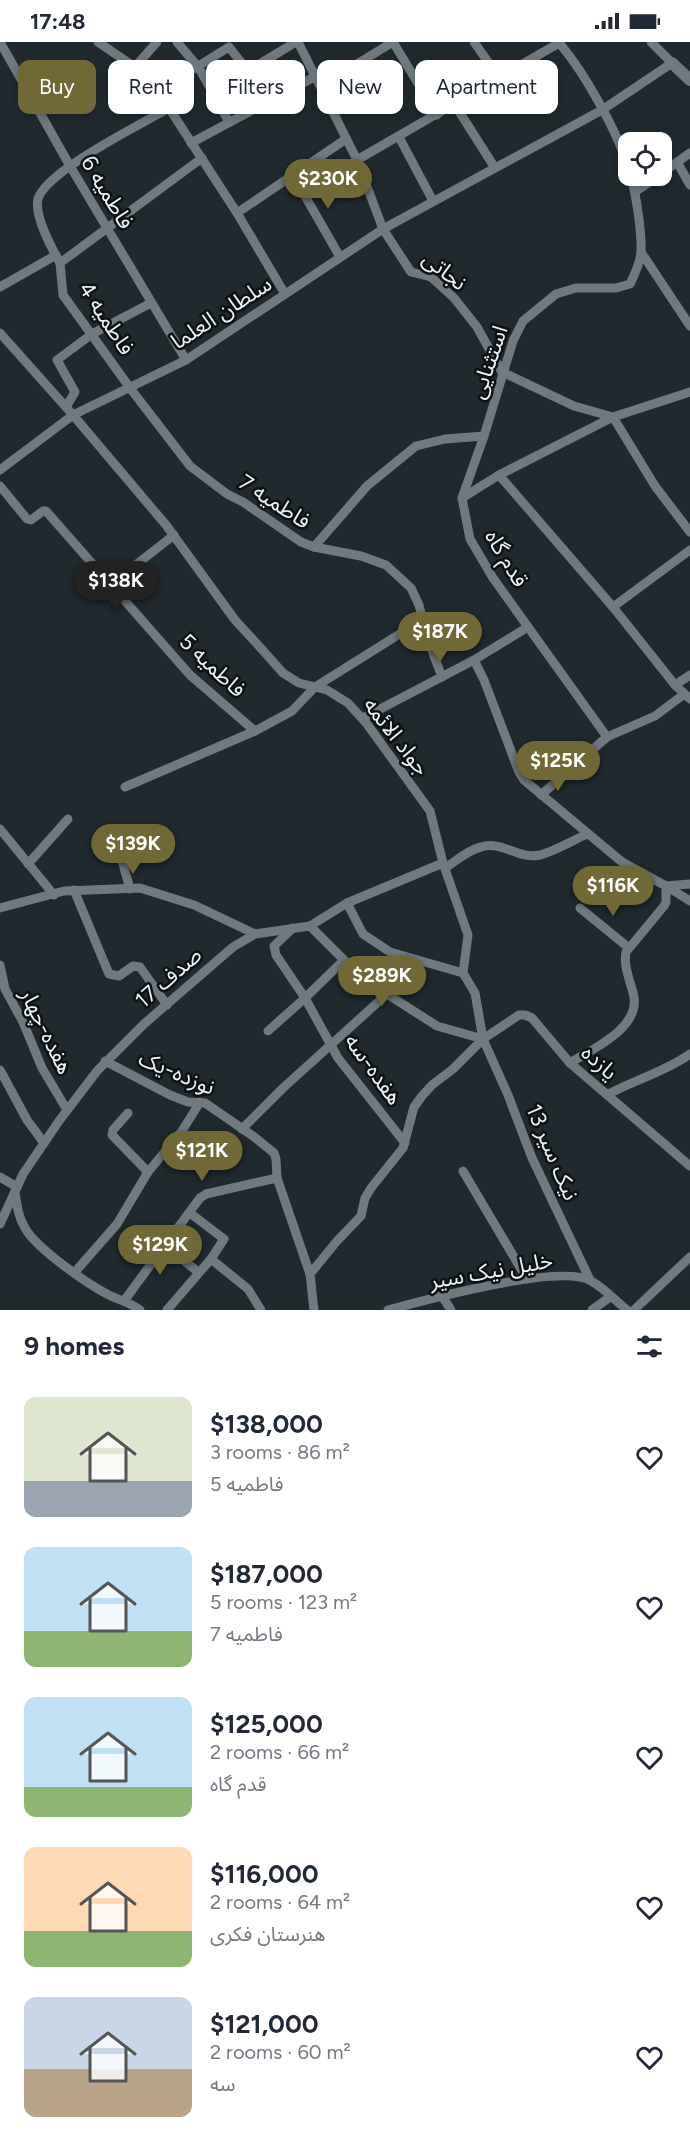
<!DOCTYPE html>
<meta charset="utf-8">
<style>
body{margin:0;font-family:Figtree,"Noto Sans Arabic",sans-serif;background:#f6f6f7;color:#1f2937;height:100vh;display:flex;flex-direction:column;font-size:22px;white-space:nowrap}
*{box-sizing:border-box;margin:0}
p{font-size:20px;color:#747a83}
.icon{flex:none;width:33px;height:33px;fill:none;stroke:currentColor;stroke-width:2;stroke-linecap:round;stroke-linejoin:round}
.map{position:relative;height:1268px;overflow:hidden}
.sheet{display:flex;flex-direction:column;background:#fff;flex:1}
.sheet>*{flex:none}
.banner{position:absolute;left:18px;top:18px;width:654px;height:54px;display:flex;gap:12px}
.fabs{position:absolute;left:618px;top:90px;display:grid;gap:12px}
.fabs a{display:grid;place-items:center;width:54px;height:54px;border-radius:12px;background:#fff;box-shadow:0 3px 9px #0003;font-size:30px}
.price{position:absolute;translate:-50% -51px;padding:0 14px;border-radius:21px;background:#706936;color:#fff;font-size:20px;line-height:39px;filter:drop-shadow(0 2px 3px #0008)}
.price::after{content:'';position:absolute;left:50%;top:36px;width:18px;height:14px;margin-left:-9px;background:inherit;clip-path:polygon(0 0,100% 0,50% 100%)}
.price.on{background:#222;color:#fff}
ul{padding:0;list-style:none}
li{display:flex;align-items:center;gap:18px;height:150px;padding:0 24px}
li span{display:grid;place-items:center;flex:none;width:168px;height:120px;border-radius:12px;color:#555}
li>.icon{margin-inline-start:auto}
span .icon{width:72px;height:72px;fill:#fffc;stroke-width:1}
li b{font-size:26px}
h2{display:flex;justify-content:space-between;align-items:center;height:72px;padding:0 24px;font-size:26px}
.tag{padding:0 21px;border-radius:12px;background:#fff;box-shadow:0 3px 9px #0003;font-size:21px;line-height:54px}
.tag.on{background:#706936;color:#fff}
.status{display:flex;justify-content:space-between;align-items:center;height:42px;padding:0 30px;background:#fff;direction:ltr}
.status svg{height:16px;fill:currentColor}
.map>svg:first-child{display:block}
</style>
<div class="status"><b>17:48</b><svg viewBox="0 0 49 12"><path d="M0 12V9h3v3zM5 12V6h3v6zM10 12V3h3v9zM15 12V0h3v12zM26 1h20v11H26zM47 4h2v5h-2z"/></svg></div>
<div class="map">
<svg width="690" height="1268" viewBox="0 0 690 1268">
<rect width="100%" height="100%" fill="#20292e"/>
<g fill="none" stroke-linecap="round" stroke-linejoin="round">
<g stroke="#6f797f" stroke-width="9">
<path d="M0,0L70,124L186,318"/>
<path d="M98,0L142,30L158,49L237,171L285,252"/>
<path d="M177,0L199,26L229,80"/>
<path d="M298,0L357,118L383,187L411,230L431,235L454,256L477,285L502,330L574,364L613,375L655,444L690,490"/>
<path d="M393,0L437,73"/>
<path d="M474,0L500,37"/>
<path d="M559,1C583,28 619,92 628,126"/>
<path d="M134,26L157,0"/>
<path d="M248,29L265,61"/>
<path d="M321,44L393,0"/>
<path d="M158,49L229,5L248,29L296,0"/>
<path d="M455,63L495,126"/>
<path d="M399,95L433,159"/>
<path d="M191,101L316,34"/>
<path d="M202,116L60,221L63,253L130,346L190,424L227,452L243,460L301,500L314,505L361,514L386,523L411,546L419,563L428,598L442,635"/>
<path d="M357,118L559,1L557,0"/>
<path d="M677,120L690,143"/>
<path d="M662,131L690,111"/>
<path d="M293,133L340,215"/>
<path d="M635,150L658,134"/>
<path d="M237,171L346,97"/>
<path d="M641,210L690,284"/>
<path d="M60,221C51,205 34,174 38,157C46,129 142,82 169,66"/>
<path d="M0,245L56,213"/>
<path d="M0,291L73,373L166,483L235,578L258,603L283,631L299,641L327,648L348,661L367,682L430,769L443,821L468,893L463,931L475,951L483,997L508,1053L532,1116L590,1238"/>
<path d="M66,365L75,350L57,318L92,292L151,261"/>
<path d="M0,428L73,373L186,318L383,187L602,68L672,21L651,0"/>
<path d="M499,433L613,565L675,643L690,657"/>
<path d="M0,444L27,477L31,478L43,469H46L190,633L255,689"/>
<path d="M462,456L484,394L513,299L523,279L556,252L576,246H616L630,242C635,232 640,221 641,210C642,190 636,153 631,134"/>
<path d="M314,505L367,444L416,404L445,397L484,394"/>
<path d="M110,543L174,493"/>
<path d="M613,565L690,508"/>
<path d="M474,618L484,638L519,730L524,738L622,820L666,844L690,842"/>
<path d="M675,643L690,633"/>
<path d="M363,676L474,618L528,585"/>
<path d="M607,695L655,674L683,653"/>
<path d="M125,745L255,689L292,669L315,645L422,578"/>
<path d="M541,753L607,695L493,536L470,497L462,456L499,433L613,375L690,350"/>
<path d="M0,787L54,853"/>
<path d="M98,809L119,808L130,847"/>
<path d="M28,822L68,777"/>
<path d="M445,826C456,819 468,808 481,805C502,798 518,818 540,813C555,809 572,799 587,792"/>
<path d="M666,844L690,859"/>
<path d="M74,848L109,932L119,934L133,924L140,925L167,963"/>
<path d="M347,861L363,892L390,910L463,931"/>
<path d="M0,866L64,849L140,846L194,863L255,892"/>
<path d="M580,866L629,906"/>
<path d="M310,884L344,918L387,952L437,984L483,997"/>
<path d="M293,886L274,904L276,913L305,956L338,1016L405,1101"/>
<path d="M0,923L5,947L23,980L42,1026L67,1068"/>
<path d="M268,989L305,956L344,918"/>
<path d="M105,1019L170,1053L188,1060L205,1061L253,1094L274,1111L276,1117L277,1136L310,1232"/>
<path d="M570,1021C592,1007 639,987 634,955C631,940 623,925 626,910L664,864L666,860V844"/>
<path d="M0,1028L27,1078L44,1101"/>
<path d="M607,1053C634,1038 665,1030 690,1012"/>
<path d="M128,1071L113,1088L112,1093L148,1130"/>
<path d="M242,1087L283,1046L387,952"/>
<path d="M463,1129L527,1237"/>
<path d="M0,1135L17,1145"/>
<path d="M15,1150C17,1163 18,1174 25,1186C36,1206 86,1241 107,1252C118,1258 130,1260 140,1268"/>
<path d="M0,1182L23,1132L59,1079L97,1029L144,982L233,905L255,892L310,884L347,861L443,821"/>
<path d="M165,1203L200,1156L206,1152L277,1136"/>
<path d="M211,1217L248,1247L261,1268"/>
<path d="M75,1230L117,1182L148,1130L182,1089L200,1060"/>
<path d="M442,1254L451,1268"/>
<path d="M124,1259L165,1203L198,1230"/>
<path d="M167,1268L211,1217L224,1197L190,1171"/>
<path d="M314,1268L310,1232L337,1199L361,1174L365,1156L371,1146L403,1106L414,1065L422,1054L432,1043L453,1027L483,997L519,973H525L532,976L570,1021L690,1124"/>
<path d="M388,1268C425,1258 561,1221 591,1239C604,1246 616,1259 627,1268"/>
<path d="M592,1268L610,1255"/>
<path d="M634,1268L690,1215"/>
</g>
<path stroke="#6f797f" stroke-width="12" d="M672,21L690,38"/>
</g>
<g text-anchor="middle" stroke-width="5" stroke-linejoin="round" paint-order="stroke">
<g font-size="22" fill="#ecf2f5" stroke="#0d1113">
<text transform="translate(108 150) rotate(59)" y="8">فاطمیه 6</text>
<text transform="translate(445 228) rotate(38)" y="8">نجاتی</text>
<text transform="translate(221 270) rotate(-33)" y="8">سلطان العلما</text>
<text transform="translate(107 276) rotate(57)" y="8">فاطمیه 4</text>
<text transform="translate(488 320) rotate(-71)" y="8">استثنایی</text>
<text transform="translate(275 459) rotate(33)" y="8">فاطمیه 7</text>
<text transform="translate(507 516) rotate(59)" y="8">قدم گاه</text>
<text transform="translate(213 623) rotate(43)" y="8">فاطمیه 5</text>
<text transform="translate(397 694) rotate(52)" y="8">جواد الائمه</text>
<text transform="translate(168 935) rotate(-41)" y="8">صدف 17</text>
<text transform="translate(47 989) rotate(64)" y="8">هفده-چهار</text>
<text transform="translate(600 1020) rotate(42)" y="8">یازده</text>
<text transform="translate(374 1027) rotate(54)" y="8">هفده-سه</text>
<text transform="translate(177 1030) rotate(23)" y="8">نوزده-یک</text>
<text transform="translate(553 1110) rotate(67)" y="8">نیک سیر 13</text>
<text transform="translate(491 1228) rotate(-10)" y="8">خلیل نیک سیر</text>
</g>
</g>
</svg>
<div class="fabs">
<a><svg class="icon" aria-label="locate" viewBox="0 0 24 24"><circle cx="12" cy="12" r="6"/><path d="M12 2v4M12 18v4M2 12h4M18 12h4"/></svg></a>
</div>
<b class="price" style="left:328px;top:168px">$230K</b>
<b class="price on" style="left:116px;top:570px">$138K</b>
<b class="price" style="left:440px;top:621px">$187K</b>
<b class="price" style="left:558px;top:750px">$125K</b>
<b class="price" style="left:133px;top:833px">$139K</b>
<b class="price" style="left:613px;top:875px">$116K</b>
<b class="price" style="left:382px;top:965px">$289K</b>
<b class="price" style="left:202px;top:1140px">$121K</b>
<b class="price" style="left:160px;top:1234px">$129K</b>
<div class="banner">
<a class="tag on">Buy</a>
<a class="tag">Rent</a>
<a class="tag">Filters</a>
<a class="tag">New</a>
<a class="tag">Apartment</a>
</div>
</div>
<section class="sheet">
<h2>9 homes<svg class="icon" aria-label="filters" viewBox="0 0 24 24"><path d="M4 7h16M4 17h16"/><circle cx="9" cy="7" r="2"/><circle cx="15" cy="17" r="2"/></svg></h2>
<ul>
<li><span style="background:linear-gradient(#dfe7d0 70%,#9aa5b1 0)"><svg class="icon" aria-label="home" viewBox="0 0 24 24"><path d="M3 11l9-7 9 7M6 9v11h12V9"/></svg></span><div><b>$138,000</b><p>3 rooms · 86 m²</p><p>فاطمیه 5</p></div><svg class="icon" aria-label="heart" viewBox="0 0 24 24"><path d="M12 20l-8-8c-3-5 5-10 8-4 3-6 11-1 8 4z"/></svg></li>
<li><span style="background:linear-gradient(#bfe0f5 70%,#8fb573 0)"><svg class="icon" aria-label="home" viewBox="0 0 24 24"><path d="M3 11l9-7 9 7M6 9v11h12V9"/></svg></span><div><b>$187,000</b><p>5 rooms · 123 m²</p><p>فاطمیه 7</p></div><svg class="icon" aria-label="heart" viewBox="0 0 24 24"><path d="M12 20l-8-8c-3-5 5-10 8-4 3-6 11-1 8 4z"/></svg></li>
<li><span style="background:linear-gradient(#bfe0f5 75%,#8fb573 0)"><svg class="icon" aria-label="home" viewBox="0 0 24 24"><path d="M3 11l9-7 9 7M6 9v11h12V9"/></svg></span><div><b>$125,000</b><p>2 rooms · 66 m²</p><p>قدم گاه</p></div><svg class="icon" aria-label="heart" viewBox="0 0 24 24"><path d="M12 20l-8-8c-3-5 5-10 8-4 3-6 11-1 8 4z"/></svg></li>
<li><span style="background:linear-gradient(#ffd9b3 70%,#8fb573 0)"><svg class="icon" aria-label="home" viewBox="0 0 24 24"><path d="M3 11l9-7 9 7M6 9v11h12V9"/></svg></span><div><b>$116,000</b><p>2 rooms · 64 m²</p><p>هنرستان فکری</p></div><svg class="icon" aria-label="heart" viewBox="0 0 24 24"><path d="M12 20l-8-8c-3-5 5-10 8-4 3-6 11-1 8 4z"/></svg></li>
<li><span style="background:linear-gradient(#c9d6e8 60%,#b9a48a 0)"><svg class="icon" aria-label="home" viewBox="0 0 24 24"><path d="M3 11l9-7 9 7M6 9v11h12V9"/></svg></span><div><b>$121,000</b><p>2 rooms · 60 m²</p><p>سه</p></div><svg class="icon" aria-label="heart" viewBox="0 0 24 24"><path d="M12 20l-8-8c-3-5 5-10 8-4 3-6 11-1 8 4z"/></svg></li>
</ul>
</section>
